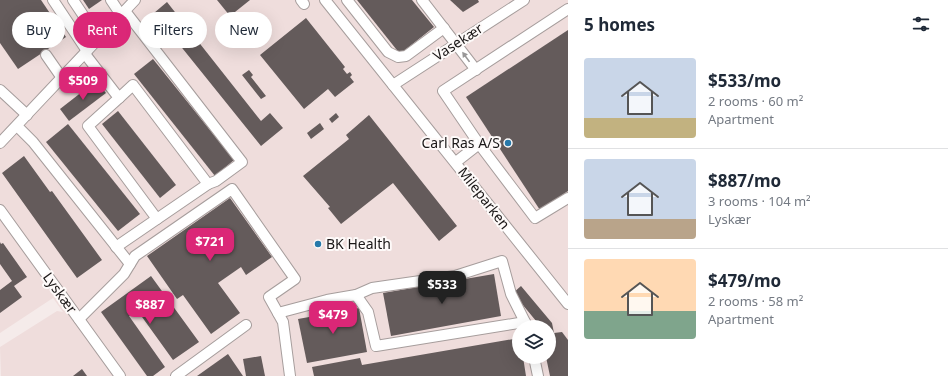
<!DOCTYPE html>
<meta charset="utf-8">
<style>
body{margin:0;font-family:"Noto Sans",sans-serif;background:#f2f2f3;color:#1f2937;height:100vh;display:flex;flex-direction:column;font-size:15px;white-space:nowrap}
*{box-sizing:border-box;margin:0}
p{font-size:13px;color:#747a83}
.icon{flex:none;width:22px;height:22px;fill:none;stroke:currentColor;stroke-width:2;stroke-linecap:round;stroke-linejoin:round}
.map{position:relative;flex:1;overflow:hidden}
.sheet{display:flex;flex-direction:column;background:#fff;width:380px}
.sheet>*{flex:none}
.top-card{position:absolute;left:12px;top:12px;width:380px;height:36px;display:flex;gap:8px}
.buttons{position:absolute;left:512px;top:320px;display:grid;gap:8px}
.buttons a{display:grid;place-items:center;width:44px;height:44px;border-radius:50%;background:#fff;box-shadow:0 4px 16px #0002;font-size:20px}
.price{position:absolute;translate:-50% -34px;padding:0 9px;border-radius:8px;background:#db2777;color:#fff;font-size:13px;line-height:26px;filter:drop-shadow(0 1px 2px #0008)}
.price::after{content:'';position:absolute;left:50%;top:24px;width:12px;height:9px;margin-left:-6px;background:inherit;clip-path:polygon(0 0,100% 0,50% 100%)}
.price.active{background:#222;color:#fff}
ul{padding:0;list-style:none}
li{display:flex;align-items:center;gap:12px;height:100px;padding:0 16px}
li+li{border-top:1px solid #e0e1e3}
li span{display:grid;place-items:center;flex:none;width:112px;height:80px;border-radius:4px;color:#555}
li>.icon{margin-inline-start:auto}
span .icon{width:48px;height:48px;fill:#fffc;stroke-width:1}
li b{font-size:17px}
h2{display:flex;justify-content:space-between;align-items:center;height:48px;padding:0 16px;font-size:17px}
.tag{padding:0 14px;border-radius:18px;background:#fff;box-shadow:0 4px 16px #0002;font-size:14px;line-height:36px}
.tag.active{background:#db2777;color:#fff}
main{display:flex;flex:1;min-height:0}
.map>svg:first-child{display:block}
</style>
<main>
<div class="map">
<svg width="568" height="376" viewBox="0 0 568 376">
<rect width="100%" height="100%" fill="#f5ebea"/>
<path fill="#efdddc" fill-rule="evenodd" d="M0,0H568V376H1L0,347L57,311L63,312L53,298L0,333ZM519,327H549V357H519Z"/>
<g fill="#645b5b">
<path d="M0,0H41L66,37L18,69L0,43Z"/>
<path d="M83,0H102L89,9Z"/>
<path d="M217,0H250L230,16Z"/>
<path d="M357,0H412L434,27L400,54Z"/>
<path d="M450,0H478L479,2L463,12Z"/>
<path d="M167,2L261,121L270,113L283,128L261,146L154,13Z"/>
<path d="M306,18L345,67L343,69L347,74L350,72L352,75L350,77L354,82L335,97L328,89L304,109L260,55Z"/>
<path d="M568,30V191L540,210L466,97Z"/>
<path d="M153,59L234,160L215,176L134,74Z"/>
<path d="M249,70L253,75L251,77L266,96L261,99L242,75Z"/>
<path d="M96,81L106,93L69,121L60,109Z"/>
<path d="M118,111L176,185L160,198L102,124Z"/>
<path d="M336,113L339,117L332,123L329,119Z"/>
<path d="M369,115L457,226L439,241L393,183L341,224L328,208L330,207L303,176L349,139L346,135Z"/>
<path d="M320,123L324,129L311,139L307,133Z"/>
<path d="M68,124L140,214L118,231L46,142Z"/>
<path d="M24,156L50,192L52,191L102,260L77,278L2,173Z"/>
<path d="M230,198L272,257L246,275L241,267L218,283L240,313L211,334L183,295L177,299L147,256Z"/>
<path d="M0,242L1,244L3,243L27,277L14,286L22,297L0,313V290L12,281L0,264Z"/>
<path d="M494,274L501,316L391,336L383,293Z"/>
<path d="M151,276L199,342L173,360L137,310L129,316L165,367L153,376H147L101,312Z"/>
<path d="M521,286L552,323L554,333L562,332L568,340V376H550L546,357H549V327H541L513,293Z"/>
<path d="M359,308L367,352L307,363L298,319Z"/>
<path d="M519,338V357H523L526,376H314L312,367L360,358L362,365Z"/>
<path d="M228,354L243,376H197Z"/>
<path d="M261,356L265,376H246L243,359Z"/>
<path d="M82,369L87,376H73Z"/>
</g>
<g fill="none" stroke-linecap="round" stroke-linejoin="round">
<defs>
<g id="minor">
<path d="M53,0L87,51"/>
<path d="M73,0L99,39"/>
<path d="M111,0L121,15"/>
<path d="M301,0L304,4"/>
<path d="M325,0L568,304"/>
<path d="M347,0L388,52L398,57L406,56L444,28"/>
<path d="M422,0L476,70"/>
<path d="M568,9L443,91L479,144L535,218L568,198"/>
<path d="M125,11L242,162L216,181L208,184"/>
<path d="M85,54L119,98L133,85L208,184L116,247"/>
<path d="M46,55L62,78"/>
<path d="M393,85L524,0"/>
<path d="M0,90L27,115"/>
<path d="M119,98L88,126L157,219"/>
<path d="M17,126L33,142L130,264"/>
<path d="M0,143L135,0"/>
<path d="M456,162L479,144"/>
<path d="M0,210L120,376"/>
<path d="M356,295L368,312L376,346L525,322L526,327"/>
<path d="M278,313L327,300L356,295L372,288L455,276L502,261L511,294L525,322"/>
<path d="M79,319L124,274L135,256L232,189L295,279L269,297L283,322L290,376"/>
<path d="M534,357L538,376"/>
<path d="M176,376L246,325"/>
</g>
</defs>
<use href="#minor" stroke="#a69d9c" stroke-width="12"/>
<use href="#minor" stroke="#fff" stroke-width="10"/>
</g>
<defs><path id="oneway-solid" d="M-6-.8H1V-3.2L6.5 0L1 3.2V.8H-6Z"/></defs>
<use fill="#989797" href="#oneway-solid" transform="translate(466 57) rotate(-126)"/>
<g fill="#2779aa" stroke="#fefaf9" stroke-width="1.5">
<circle cx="508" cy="143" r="4"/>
<circle cx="318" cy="244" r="4"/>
</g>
<g text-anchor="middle" stroke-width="4" stroke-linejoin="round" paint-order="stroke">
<g font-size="14" fill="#1a1717" stroke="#fefaf9">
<text transform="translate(458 42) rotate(-33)" y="5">Vasekær</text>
<text transform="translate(484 198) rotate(52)" y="5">Mileparken</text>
<text transform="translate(60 293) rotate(54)" y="5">Lyskær</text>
</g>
<g font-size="14" fill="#1a1717" stroke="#fefaf9" text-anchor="end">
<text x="500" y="148">Carl Ras A/S</text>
<text x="326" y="249" text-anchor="start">BK Health</text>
</g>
</g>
</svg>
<div class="buttons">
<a><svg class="icon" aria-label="layers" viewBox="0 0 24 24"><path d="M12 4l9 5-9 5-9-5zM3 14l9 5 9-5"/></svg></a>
</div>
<b class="price" style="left:83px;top:101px">$509</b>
<b class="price" style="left:210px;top:262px">$721</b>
<b class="price active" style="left:442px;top:305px">$533</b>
<b class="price" style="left:150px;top:325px">$887</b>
<b class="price" style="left:333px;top:335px">$479</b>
<div class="top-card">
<a class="tag">Buy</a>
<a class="tag active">Rent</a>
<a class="tag">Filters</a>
<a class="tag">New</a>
</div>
</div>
<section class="sheet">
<h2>5 homes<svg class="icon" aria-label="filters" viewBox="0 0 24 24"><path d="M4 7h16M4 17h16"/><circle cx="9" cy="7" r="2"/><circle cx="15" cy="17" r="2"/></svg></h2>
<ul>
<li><span style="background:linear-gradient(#c9d6e8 75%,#c2b280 0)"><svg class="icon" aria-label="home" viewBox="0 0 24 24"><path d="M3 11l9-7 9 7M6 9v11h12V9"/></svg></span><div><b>$533/mo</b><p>2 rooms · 60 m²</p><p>Apartment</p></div></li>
<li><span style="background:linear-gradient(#c9d6e8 75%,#b9a48a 0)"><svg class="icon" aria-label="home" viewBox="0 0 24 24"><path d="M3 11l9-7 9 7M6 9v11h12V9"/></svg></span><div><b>$887/mo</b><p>3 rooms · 104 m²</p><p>Lyskær</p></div></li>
<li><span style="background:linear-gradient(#ffd9b3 65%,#7fa58c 0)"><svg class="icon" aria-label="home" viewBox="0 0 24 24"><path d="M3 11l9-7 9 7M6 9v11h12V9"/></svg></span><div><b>$479/mo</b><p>2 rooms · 58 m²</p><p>Apartment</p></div></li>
</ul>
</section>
</main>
